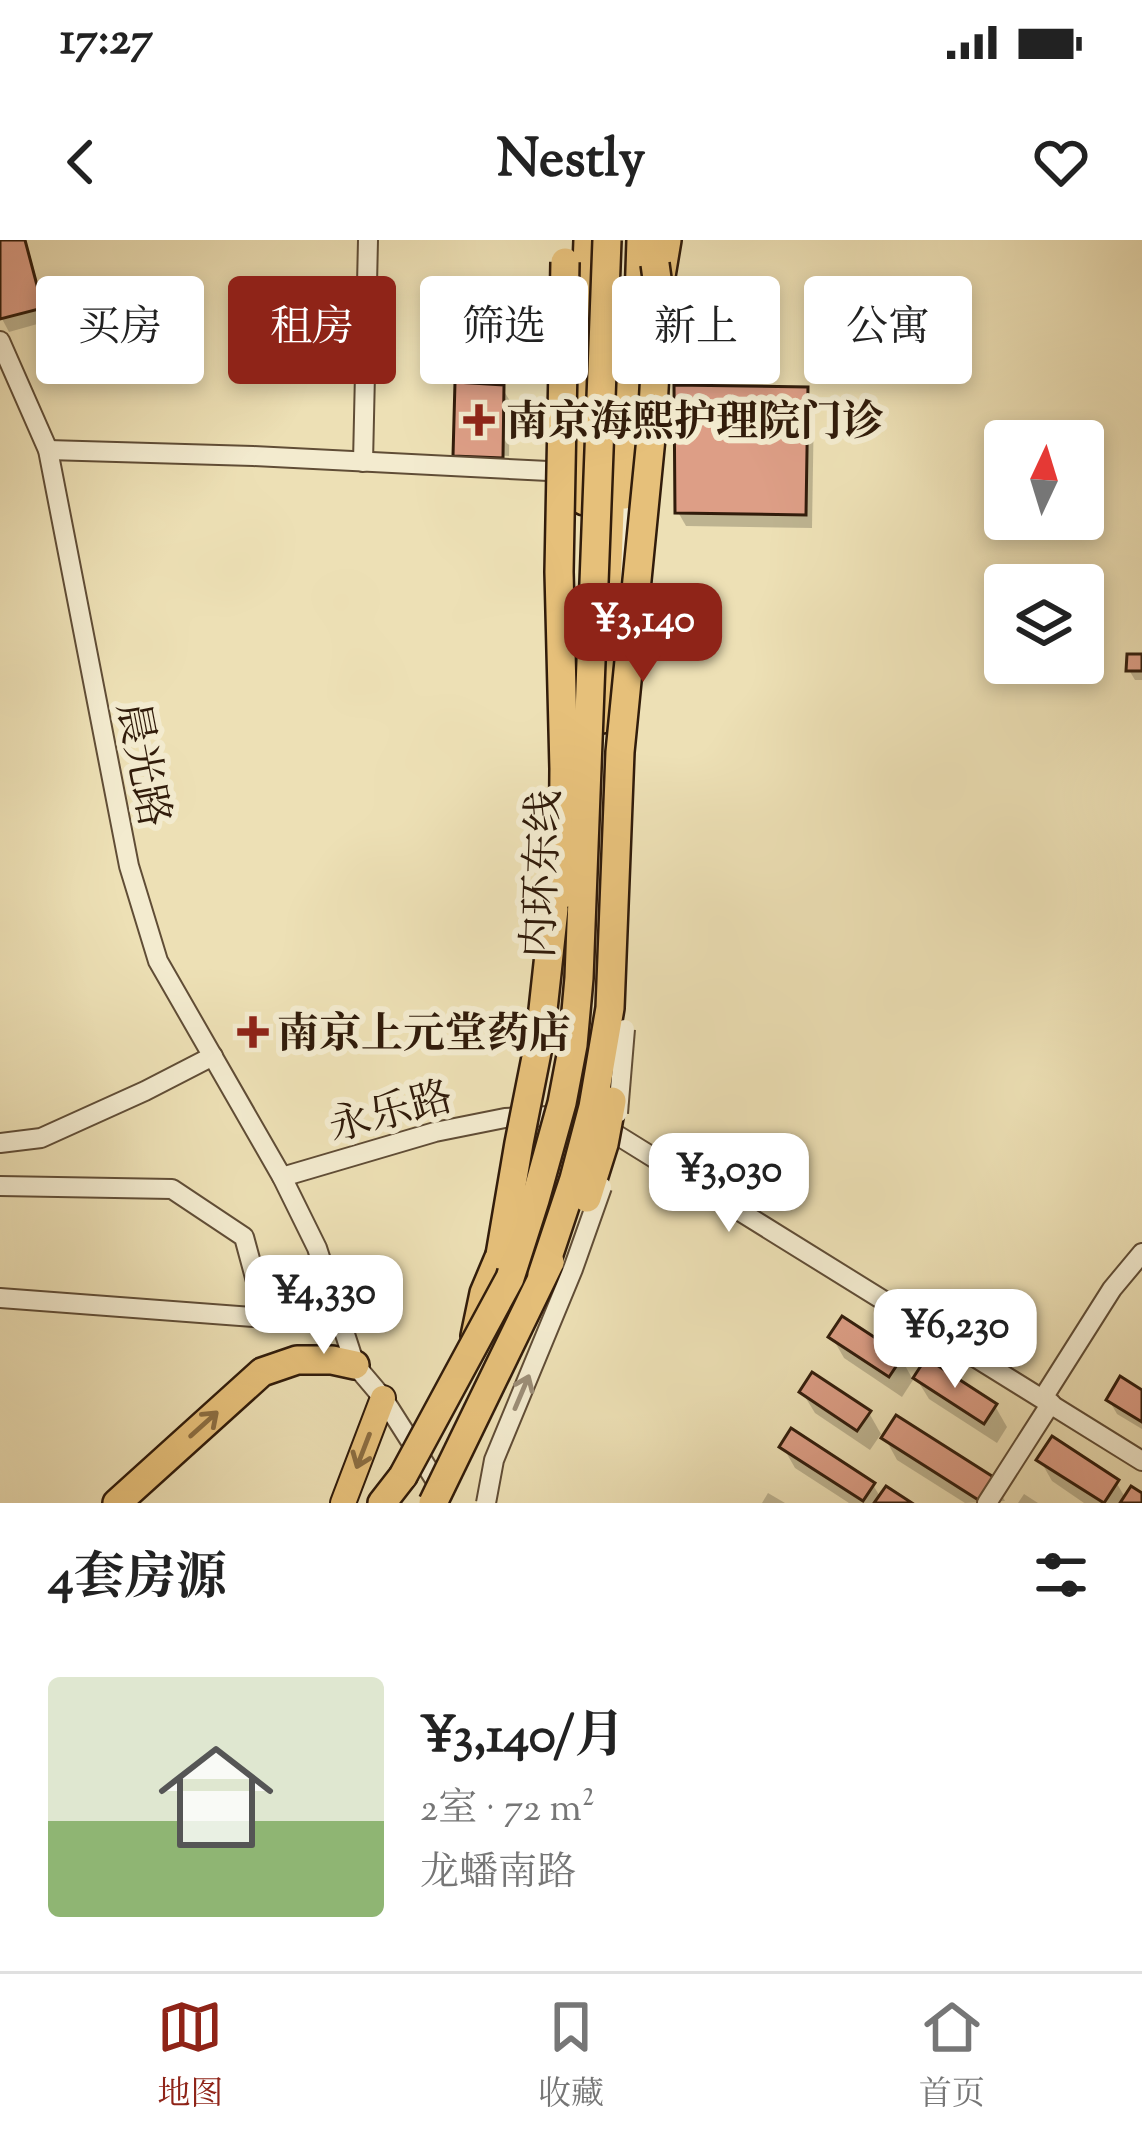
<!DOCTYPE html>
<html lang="zh">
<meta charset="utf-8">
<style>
body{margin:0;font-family:"Sorts Mill Goudy","Noto Serif SC",serif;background:#f2f2f2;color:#222;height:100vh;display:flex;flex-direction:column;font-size:45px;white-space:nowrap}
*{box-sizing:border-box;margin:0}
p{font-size:39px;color:#767676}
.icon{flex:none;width:66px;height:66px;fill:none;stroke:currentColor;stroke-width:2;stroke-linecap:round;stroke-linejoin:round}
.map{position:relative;height:1263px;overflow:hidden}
.details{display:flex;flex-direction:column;background:#fff;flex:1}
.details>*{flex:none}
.banner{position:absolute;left:36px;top:36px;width:1071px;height:108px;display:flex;gap:24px}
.needle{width:78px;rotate:4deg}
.buttons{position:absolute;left:984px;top:180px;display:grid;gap:24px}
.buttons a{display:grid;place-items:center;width:120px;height:120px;border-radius:12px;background:#fff;box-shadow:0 6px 18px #0003;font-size:60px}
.price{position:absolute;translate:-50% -102px;padding:0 27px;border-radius:24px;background:#fff;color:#222;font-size:39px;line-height:78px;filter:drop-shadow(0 3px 6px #0008)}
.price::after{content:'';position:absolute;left:50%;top:72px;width:36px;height:27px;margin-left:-18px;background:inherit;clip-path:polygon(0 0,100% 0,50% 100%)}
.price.active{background:#8f2418;color:#fff}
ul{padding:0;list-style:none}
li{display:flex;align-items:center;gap:36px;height:300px;padding:0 48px}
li+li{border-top:3px solid #e0e0e0}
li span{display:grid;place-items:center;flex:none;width:336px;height:240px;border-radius:12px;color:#555}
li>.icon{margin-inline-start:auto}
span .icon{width:144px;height:144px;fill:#fffc;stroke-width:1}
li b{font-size:51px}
h2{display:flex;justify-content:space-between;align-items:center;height:144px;padding:0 48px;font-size:51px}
.tag{padding:0 42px;border-radius:12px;background:#fff;box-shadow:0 6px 18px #0003;font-size:42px;line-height:108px}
.tag.active{background:#8f2418;color:#fff}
.status{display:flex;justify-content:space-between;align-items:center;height:84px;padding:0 60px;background:#fff;direction:ltr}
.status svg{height:33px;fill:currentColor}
header{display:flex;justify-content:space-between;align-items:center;height:156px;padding:0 48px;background:#fff;font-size:54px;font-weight:700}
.tab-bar{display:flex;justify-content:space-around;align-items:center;height:168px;border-top:3px solid #e0e0e0;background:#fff;font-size:33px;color:#767676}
.tab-bar a{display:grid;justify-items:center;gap:6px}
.tab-bar .active{color:#8f2418}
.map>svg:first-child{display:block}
</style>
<div class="status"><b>17:27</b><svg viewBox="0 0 49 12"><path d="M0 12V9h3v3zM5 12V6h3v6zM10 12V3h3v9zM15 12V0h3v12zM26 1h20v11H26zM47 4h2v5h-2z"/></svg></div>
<header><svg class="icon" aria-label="back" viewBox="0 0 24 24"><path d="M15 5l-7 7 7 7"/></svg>Nestly<svg class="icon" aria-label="heart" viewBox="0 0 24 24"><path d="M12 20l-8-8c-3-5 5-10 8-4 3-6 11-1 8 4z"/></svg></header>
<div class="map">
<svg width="1142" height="1263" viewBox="0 0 1142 1263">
<rect width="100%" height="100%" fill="#ede0b5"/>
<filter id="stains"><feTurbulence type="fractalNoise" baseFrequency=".00167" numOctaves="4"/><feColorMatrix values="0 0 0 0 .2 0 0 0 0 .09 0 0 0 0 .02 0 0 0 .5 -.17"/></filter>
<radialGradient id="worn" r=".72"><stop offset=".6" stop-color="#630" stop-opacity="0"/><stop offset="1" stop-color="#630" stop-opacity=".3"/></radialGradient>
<g fill="#0003">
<path d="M0,0H26L48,81L9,92L0,75Z"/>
<path d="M502,148L510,161L509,216L460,213L464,229L456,215Z"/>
<path d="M806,150L814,163L812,288L686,286L678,272Z"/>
<path d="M1142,417V440H1135L1129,430Z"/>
<path d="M832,1097L901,1118L913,1140L902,1157L844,1118Z"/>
<path d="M916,1138L995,1166L1007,1187L997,1203L929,1159Z"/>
<path d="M802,1152L869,1173L881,1194L870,1210L815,1173Z"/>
<path d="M1142,1153V1189L1117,1174L1109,1160Z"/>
<path d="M885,1198L993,1240L1005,1261L965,1263L897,1220Z"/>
<path d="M783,1207L873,1245L881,1258L906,1263H849L795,1228Z"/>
<path d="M1040,1220L1116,1242L1126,1259L1142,1257V1263H1084L1052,1241Z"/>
<path d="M768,1253L785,1263H762Z"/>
<path d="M1024,1254L1038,1263H1018Z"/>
</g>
<g fill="#dd9e86" stroke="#311c0b" stroke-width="3">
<path d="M0,0H25L43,68L0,79Z"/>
<path d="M455,142L504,145L503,218L453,216Z"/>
<path d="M674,145L808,147L806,275L675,273Z"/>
<path d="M1127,414H1142V431H1126Z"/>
<path d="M842,1076L903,1116L889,1137L828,1097Z"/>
<path d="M926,1118L997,1164L984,1184L913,1138Z"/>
<path d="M812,1132L871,1171L857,1191L799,1152Z"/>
<path d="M1120,1136L1142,1150V1182L1106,1160Z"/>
<path d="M896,1175L995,1238L980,1261L881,1198Z"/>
<path d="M791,1188L875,1243L863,1261L779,1207Z"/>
<path d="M1052,1196L1119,1240L1104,1263L1036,1220Z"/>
<path d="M886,1246L912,1263H874Z"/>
<path d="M1131,1246L1142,1253V1263H1120Z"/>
</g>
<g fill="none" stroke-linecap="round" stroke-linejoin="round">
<defs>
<g id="minor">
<path d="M0,101L48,210L129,626L158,721L282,937L317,1008L355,1125L383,1158L437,1243L440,1253"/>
<path d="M48,210L253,216L568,232"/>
<path d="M363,222L368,0"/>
<path d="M623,258L626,316L623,351"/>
<path d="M0,903L41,898L145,851L213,816"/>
<path d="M282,937L435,892L505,878L550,876L582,881L617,895L1142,1221"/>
<path d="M0,946L172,949L244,997L266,1078L0,1058"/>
<path d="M1043,1158L1112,1049L1142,1013"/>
<path d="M987,1263L1051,1163"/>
</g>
<path id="major" d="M343,1263L383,1158"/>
<g id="highway">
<path d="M659,48L667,0"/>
<path d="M625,255L634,209L641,0"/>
<path d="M584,261L579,233L588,0"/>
<path d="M602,479L615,140"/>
<path d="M475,1096L484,1053L500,1015"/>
<path d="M117,1263L262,1132L297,1120H332L355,1125"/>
<path d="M382,1263L403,1236"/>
</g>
</defs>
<use href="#minor" stroke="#604d36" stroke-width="22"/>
<use href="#major" stroke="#311c0b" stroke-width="28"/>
<use href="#highway" stroke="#311c0b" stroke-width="32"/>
<use href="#minor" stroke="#f3ebcf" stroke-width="18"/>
<use href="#major" stroke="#e6c07a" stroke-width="24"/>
<use href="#highway" stroke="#e6c07a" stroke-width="27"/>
<defs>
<g id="minor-bridge">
<path d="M618,873L625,789"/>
<path d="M486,1263L494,1220L573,1029L602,947"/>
</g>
<g id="highway-bridge">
<path d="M563,654L564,529L559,332L565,22"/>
<path d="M587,958L604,904L612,861"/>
<path d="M500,1015L519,903L540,797L554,669"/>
<path d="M542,1035L574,939L593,867L610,768L620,512L652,188L659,53L655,24"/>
<path d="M403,1236L510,1038L535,960L562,863L573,805L579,738L607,0"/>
<path d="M433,1263L550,1022"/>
</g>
</defs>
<use href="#minor-bridge" stroke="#604d36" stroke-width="22" stroke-linecap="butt"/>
<use href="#highway-bridge" stroke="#311c0b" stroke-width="32" stroke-linecap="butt"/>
<use href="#minor-bridge" stroke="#f3ebcf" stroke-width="18"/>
<use href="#highway-bridge" stroke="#e6c07a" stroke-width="27"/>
</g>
<defs><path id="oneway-shaft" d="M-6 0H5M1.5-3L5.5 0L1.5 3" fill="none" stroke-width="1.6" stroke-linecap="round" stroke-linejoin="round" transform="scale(3)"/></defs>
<use stroke="#9c8e77" href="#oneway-shaft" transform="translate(522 1152) rotate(-67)"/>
<g stroke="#8c6e42">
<use href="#oneway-shaft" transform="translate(204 1184) rotate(-42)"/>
<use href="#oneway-shaft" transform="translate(363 1211) rotate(111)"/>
</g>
<g fill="#8f2418" stroke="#f3ebcf" stroke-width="4.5">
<path d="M473 162h12v12h12v12h-12v12h-12v-12h-12v-12h12z"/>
<path d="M247 774h12v12h12v12h-12v12h-12v-12h-12v-12h12z"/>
</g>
<g text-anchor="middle" stroke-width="12" stroke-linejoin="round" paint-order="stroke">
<g font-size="42" font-weight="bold" fill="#311c0b" stroke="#f3ebcf" text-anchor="start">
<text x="506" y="195">南京海熙护理院门诊</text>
<text x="277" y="807">南京上元堂药店</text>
</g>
<g font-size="42" fill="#311c0b" stroke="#f3ebcf">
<text transform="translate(145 524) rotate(79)" y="15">晨光路</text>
<text transform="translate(540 634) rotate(-88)" y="15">内环东线</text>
<text transform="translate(390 870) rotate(-15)" y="15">永乐路</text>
</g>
</g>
<rect width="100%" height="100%" filter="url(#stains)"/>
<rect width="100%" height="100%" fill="url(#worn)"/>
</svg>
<div class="buttons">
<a><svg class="needle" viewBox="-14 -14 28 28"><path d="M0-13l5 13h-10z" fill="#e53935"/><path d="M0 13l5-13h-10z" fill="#767676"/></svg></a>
<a><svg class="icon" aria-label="layers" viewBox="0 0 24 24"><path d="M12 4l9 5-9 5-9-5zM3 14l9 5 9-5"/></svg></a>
</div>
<b class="price active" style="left:643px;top:445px">¥3,140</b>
<b class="price" style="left:729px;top:995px">¥3,030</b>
<b class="price" style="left:324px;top:1117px">¥4,330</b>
<b class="price" style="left:955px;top:1151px">¥6,230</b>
<div class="banner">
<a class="tag">买房</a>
<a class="tag active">租房</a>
<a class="tag">筛选</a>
<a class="tag">新上</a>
<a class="tag">公寓</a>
</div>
</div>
<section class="details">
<h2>4套房源<svg class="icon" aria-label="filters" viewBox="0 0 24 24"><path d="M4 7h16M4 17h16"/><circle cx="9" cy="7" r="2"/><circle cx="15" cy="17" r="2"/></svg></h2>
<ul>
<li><span style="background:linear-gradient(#dfe7d0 60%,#8fb573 0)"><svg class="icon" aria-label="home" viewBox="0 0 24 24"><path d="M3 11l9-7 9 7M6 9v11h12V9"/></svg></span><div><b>¥3,140/月</b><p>2室 · 72 m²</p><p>龙蟠南路</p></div></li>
</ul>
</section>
<nav class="tab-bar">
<a class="active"><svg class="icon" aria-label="map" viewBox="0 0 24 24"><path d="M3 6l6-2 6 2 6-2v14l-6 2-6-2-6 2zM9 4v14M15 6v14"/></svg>地图</a>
<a><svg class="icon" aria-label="saved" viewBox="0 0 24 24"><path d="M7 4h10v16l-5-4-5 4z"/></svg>收藏</a>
<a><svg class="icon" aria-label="home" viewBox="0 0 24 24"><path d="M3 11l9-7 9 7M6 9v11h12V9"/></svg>首页</a>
</nav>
